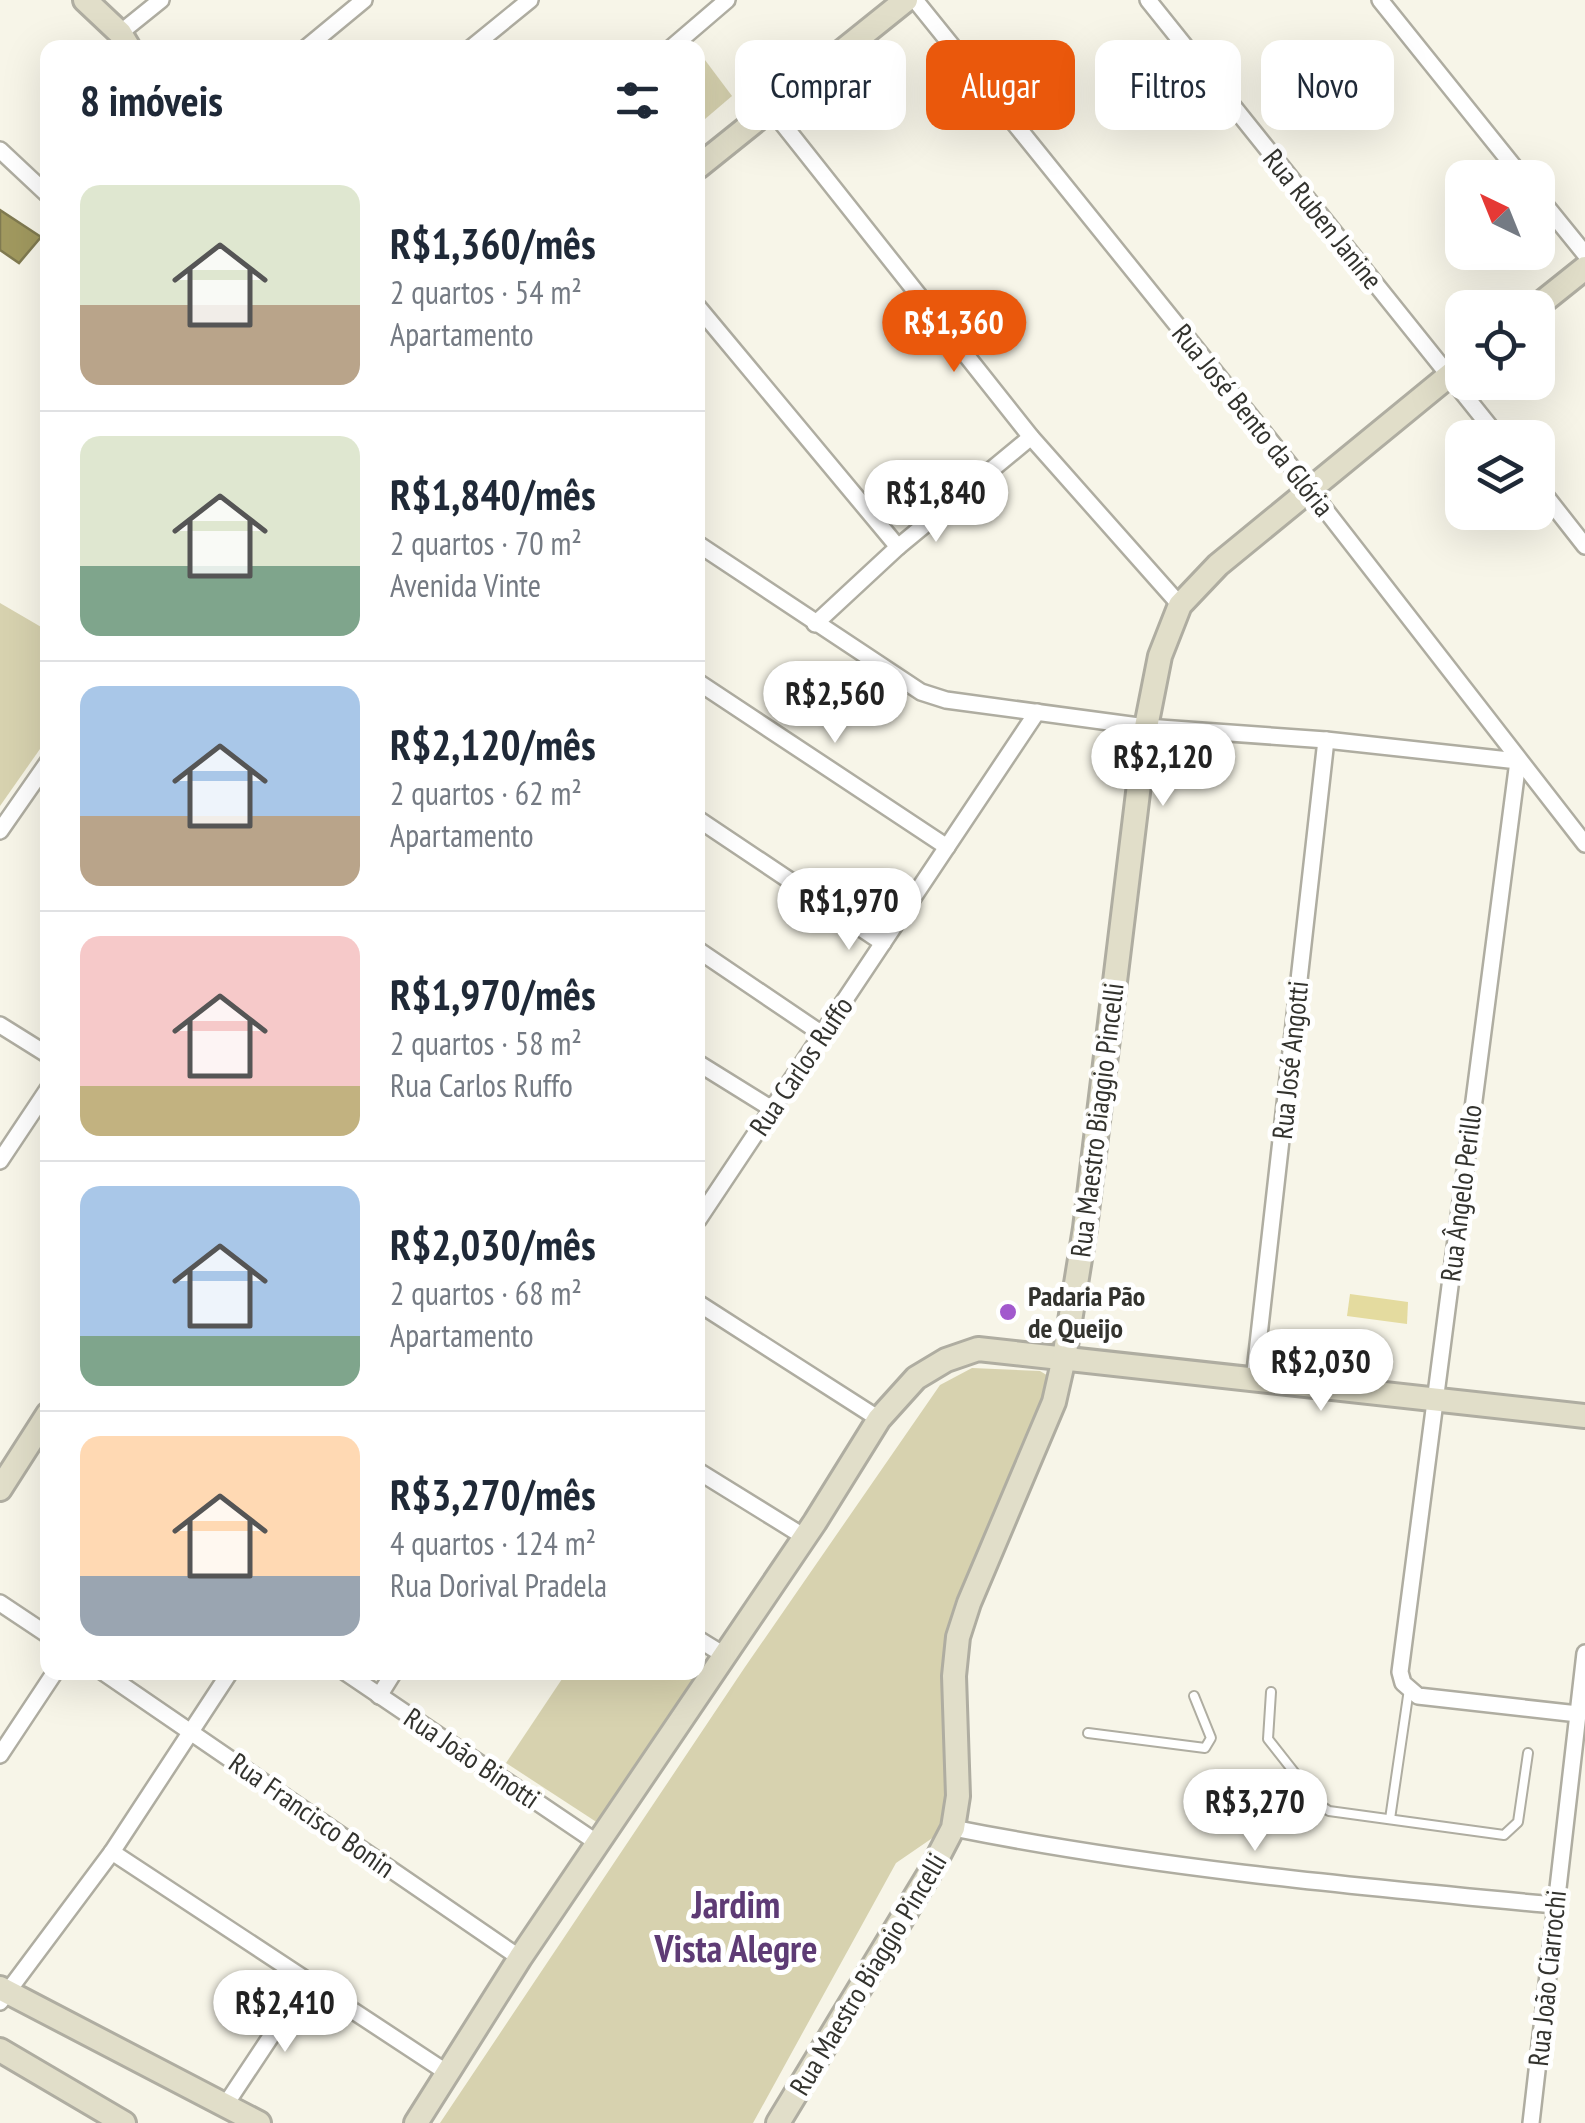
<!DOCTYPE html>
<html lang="pt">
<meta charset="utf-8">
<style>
body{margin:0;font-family:"PT Sans Narrow",sans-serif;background:#f2f2f3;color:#1f2937;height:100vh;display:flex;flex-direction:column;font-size:38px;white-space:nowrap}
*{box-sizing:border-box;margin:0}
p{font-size:32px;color:#747a83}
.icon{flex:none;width:55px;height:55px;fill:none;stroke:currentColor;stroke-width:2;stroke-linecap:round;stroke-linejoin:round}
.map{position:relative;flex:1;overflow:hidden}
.side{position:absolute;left:40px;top:40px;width:665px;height:1640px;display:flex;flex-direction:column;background:#fff;border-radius:20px;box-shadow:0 10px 40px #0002}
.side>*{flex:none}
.hud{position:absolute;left:735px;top:40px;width:700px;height:90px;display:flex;gap:20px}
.needle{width:65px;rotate:317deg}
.fabs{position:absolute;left:1445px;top:160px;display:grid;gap:20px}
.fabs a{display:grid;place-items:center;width:110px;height:110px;border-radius:20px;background:#fff;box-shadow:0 10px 40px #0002;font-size:50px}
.price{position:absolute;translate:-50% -85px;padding:0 22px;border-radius:35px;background:#fff;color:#222;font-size:32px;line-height:65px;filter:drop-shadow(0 2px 5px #0008)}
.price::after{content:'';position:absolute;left:50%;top:60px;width:30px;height:22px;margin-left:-15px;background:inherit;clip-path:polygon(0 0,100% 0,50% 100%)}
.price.active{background:#ea580c;color:#fff}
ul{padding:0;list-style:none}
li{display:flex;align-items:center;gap:30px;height:250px;padding:0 40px}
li+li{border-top:2px solid #e0e1e3}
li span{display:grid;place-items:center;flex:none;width:280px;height:200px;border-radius:20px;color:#555}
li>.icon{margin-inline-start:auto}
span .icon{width:120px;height:120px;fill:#fffc;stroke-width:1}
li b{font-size:42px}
h2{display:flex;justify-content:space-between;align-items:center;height:120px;padding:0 40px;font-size:42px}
.chip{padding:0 35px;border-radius:20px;background:#fff;box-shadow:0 10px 40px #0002;font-size:35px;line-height:90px}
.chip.active{background:#ea580c;color:#fff}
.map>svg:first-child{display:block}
</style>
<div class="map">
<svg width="1585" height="2123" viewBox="0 0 1585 2123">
<rect width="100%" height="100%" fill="#f7f5e8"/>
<g fill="#d7d2af">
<path d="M699,52L732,96L698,125V53Z"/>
<path d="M0,603L48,631L47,739L0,806Z"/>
<path d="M972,1368L1040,1371L1050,1377L1054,1390L956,1599L945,1637L947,1828L896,1863L753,2123H440L745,1667L940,1385Z"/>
<path d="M697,1672L598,1823L506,1763L566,1673Z"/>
</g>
<path fill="#a1995f" stroke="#807a50" stroke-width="2.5" d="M0,210L41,237L19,263L0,250Z"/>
<path fill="#e4db9f" d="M1350,1294L1408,1302L1407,1324L1347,1316Z"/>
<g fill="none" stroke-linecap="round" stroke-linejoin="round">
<defs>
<g id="lane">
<path d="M1271,1692L1268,1739L1320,1805L1329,1811L1504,1835L1518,1822L1528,1753"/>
<path d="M1088,1733L1205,1748L1211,1738L1194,1696"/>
<path d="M1390,1819L1409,1689"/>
</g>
<g id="street">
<path d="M915,0L1310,490L1585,844"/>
<path d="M1148,0L1499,438"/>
<path d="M1380,0L1523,178"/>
<path d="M120,33L161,0"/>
<path d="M306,48L364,0"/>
<path d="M471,48L530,0"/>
<path d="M671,48L727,0"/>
<path d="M771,109L1031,437L1180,605"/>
<path d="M0,150L48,195"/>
<path d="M1538,196L1585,254"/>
<path d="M698,307L898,547"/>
<path d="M1538,486L1585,546"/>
<path d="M698,544L921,692L946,700L1146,727L1326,740L1518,761L1400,1672L1403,1683L1418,1696L1578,1714"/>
<path d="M815,624L898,547L1031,437"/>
<path d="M698,682L947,847"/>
<path d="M698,819L883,943"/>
<path d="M0,831L48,762"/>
<path d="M698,950L822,1034"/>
<path d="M0,1025L48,1055"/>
<path d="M698,1063L772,1109"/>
<path d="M0,1161L48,1089"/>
<path d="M698,1220L1037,712"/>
<path d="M698,1303L879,1419"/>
<path d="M1254,1380L1326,740"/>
<path d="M698,1471L803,1536"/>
<path d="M0,1603L48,1635"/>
<path d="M698,1639L724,1655"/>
<path d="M103,1672L520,1958"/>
<path d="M345,1672L599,1844"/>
<path d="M379,1696L394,1672"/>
<path d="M0,1755L55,1672"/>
<path d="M953,1828C1153,1868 1352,1886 1554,1905"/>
<path d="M112,1852L446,2072"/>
<path d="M0,2002L112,1852L230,1672"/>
<path d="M226,2104L307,1982"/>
<path d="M1531,2123L1585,1653"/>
</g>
<g id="secondary">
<path d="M85,0L120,33L129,48"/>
<path d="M698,167L906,0"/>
<path d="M1535,308L1585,268"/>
<path d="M0,1489L48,1414"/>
<path d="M0,1988L259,2123"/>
<path d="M0,2050L124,2123"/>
<path d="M416,2123L520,1958L815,1522L879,1419L916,1378L946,1360L978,1349L1585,1416"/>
<path d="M778,2123L929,1874L953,1828L958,1796L954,1676L958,1637L969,1603L1054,1402L1064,1358L1085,1228L1146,727L1160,656L1180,605L1218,565L1462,365"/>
</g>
</defs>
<use href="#lane" stroke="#afada1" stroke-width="12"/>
<use href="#street" stroke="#afada1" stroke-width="20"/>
<use href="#secondary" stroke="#afada1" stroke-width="28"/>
<use href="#lane" stroke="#fff" stroke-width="8"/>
<use href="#street" stroke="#fff" stroke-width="15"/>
<use href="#secondary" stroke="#e1dec9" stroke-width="22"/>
</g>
<circle fill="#a259cd" stroke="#fff" stroke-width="4" cx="1008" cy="1312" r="10"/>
<g text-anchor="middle" stroke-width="10" stroke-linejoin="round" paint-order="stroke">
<g font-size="28" fill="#33332e" stroke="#fff">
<text transform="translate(1323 219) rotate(51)" y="10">Rua Ruben Janine</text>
<text transform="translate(1253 420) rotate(51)" y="10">Rua José Bento da Glória</text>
<text transform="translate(1290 1060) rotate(-84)" y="10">Rua José Angotti</text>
<text transform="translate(801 1066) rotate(-56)" y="10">Rua Carlos Ruffo</text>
<text transform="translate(1097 1120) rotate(-83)" y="10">Rua Maestro Biaggio Pincelli</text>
<text transform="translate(1461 1193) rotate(-83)" y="10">Rua Ângelo Perillo</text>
<text transform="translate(472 1758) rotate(34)" y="10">Rua João Binotti</text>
<text transform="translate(312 1815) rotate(35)" y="10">Rua Francisco Bonin</text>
<text transform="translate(868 1974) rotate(-59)" y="10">Rua Maestro Biaggio Pincelli</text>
<text transform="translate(1547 1978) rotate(-84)" y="10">Rua João Ciarrochi</text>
</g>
<g font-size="28" font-weight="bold" fill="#33332e" stroke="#fff" text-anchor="start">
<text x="1028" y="1306">Padaria Pão<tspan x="1028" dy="32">de Queijo</tspan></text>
</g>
<g font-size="38" font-weight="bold" fill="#5e3b75" stroke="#fff">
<text x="736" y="1918">Jardim<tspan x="736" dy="44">Vista Alegre</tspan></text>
</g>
</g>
</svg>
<div class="fabs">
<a><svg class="needle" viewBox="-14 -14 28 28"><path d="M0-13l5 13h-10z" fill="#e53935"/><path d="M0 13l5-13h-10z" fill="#747a83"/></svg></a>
<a><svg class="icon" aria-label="locate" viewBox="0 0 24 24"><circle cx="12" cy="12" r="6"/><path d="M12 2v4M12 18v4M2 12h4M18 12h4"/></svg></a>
<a><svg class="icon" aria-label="layers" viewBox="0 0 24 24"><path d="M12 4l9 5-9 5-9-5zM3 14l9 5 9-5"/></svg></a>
</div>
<b class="price active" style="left:954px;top:375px">R$1,360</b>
<b class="price" style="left:936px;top:545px">R$1,840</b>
<b class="price" style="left:835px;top:746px">R$2,560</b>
<b class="price" style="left:1163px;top:809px">R$2,120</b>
<b class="price" style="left:849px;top:953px">R$1,970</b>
<b class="price" style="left:1321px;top:1414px">R$2,030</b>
<b class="price" style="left:1255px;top:1854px">R$3,270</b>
<b class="price" style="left:285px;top:2055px">R$2,410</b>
<div class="hud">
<a class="chip">Comprar</a>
<a class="chip active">Alugar</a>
<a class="chip">Filtros</a>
<a class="chip">Novo</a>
</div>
<section class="side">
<h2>8 imóveis<svg class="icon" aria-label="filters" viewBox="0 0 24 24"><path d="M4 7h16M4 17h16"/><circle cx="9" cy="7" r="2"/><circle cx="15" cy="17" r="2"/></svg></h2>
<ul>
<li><span style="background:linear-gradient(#dfe7d0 60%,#b9a48a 0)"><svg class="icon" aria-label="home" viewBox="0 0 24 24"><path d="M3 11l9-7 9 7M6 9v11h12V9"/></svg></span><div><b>R$1,360/mês</b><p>2 quartos · 54 m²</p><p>Apartamento</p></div></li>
<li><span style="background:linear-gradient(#dfe7d0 65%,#7fa58c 0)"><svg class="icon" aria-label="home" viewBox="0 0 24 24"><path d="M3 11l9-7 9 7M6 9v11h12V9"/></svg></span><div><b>R$1,840/mês</b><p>2 quartos · 70 m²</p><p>Avenida Vinte</p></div></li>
<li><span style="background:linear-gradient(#a9c7e8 65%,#b9a48a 0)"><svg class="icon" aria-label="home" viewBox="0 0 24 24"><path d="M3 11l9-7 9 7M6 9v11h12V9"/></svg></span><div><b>R$2,120/mês</b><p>2 quartos · 62 m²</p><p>Apartamento</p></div></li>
<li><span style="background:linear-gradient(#f6c9c9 75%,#c2b280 0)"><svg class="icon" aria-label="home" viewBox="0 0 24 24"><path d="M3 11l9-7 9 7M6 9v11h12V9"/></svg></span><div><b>R$1,970/mês</b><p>2 quartos · 58 m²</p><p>Rua Carlos Ruffo</p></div></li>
<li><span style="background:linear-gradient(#a9c7e8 75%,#7fa58c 0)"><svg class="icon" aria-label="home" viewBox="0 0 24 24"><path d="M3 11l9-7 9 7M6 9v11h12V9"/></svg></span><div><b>R$2,030/mês</b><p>2 quartos · 68 m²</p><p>Apartamento</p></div></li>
<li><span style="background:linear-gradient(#ffd9b3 70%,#9aa5b1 0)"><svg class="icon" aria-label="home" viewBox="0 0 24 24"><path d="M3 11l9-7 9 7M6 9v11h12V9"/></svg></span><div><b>R$3,270/mês</b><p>4 quartos · 124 m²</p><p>Rua Dorival Pradela</p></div></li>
</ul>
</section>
</div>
